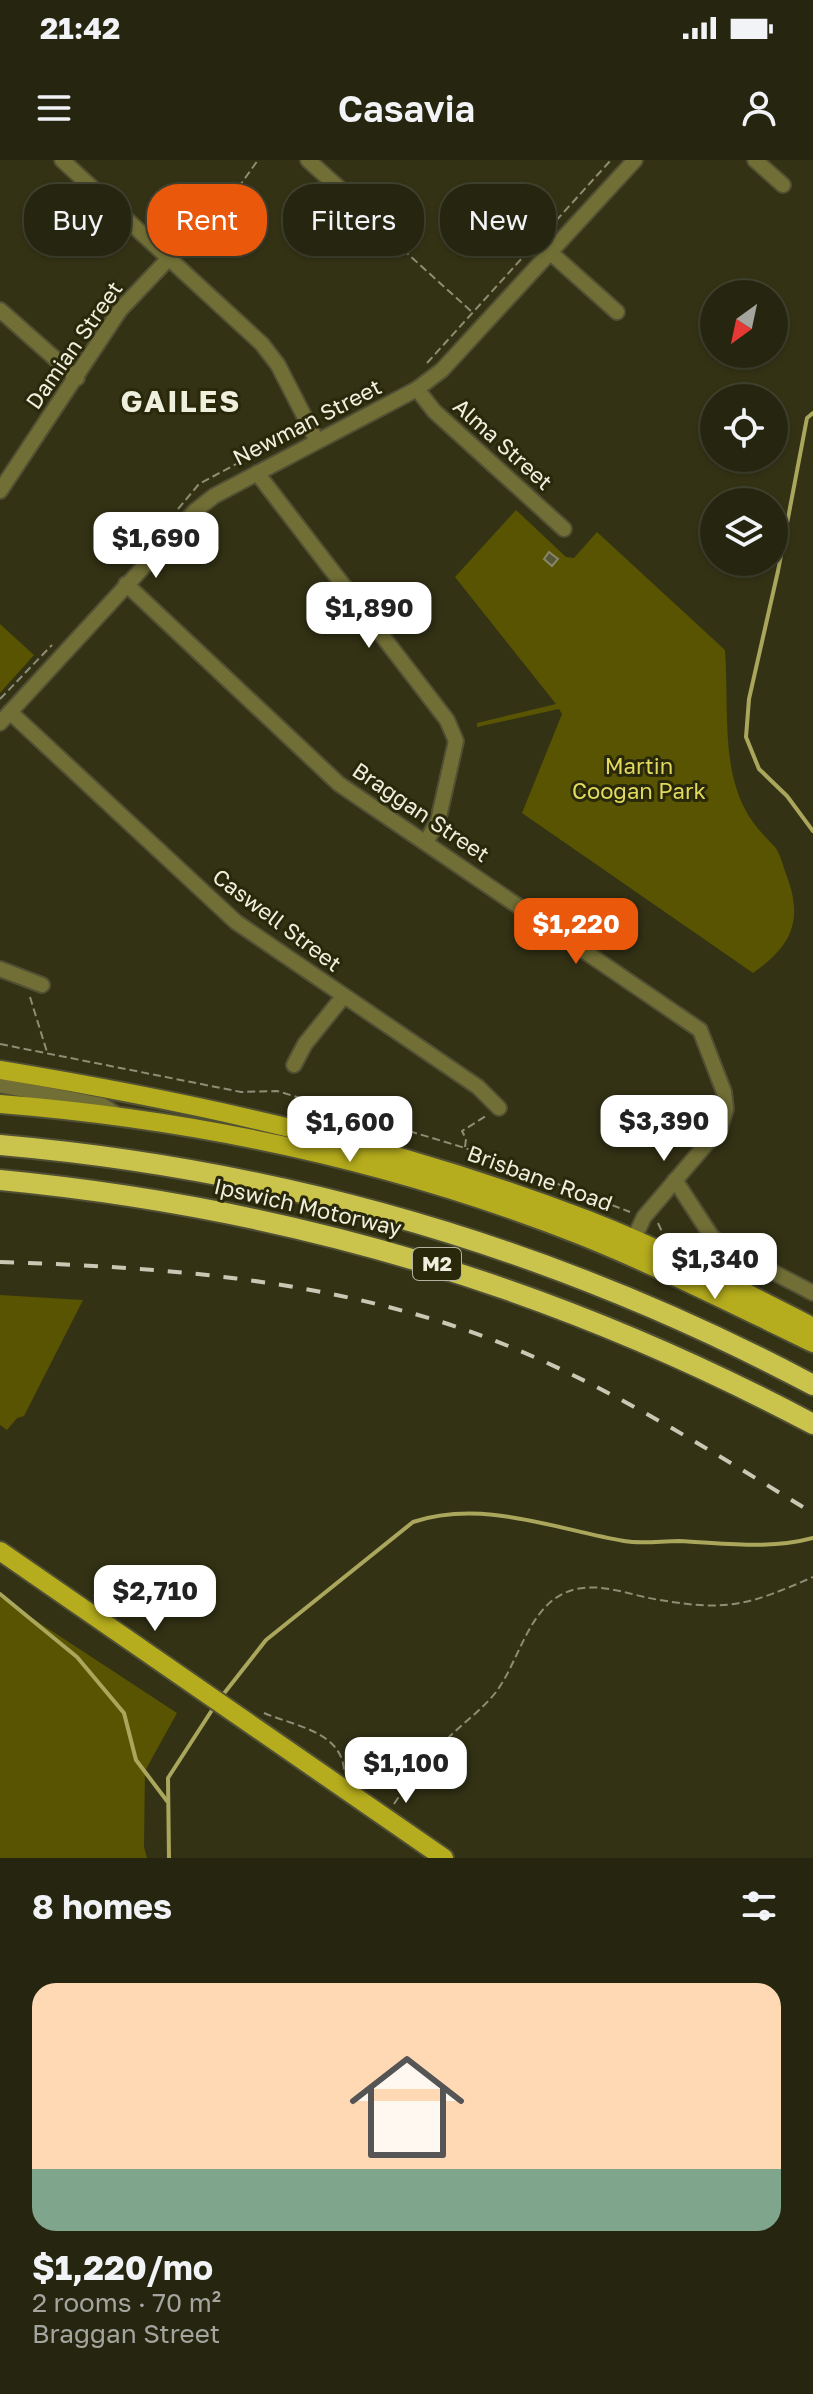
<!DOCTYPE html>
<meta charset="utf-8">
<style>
body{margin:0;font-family:"Golos Text",sans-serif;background:#32321e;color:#f1f3f6;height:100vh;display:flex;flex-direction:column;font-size:30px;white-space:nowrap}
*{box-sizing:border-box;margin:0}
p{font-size:26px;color:#a4a59f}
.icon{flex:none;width:44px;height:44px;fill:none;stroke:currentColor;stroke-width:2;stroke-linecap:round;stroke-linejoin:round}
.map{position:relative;height:1698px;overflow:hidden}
.sheet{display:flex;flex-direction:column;background:#262610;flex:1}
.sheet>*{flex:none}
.guide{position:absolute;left:24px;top:24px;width:766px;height:72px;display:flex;gap:16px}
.needle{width:52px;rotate:213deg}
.controls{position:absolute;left:700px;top:120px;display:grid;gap:16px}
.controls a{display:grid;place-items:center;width:88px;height:88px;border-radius:50%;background:#262610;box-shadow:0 2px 6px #0004,0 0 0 2px #424330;font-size:40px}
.price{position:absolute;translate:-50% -68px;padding:0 18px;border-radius:16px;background:#fff;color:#222;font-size:26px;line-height:52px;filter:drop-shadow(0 2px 4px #0008)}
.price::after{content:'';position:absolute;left:50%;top:48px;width:24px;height:18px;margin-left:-12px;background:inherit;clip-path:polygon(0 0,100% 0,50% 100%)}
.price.active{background:#ea580c;color:#fff}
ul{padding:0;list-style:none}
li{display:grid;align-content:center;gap:16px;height:424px;padding:0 32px}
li+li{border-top:2px solid #424330}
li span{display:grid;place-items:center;height:248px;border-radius:24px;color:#555}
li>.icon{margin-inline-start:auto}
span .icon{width:144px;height:144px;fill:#fffc;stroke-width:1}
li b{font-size:34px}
h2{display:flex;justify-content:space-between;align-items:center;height:96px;padding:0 32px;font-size:34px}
.tag{padding:0 28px;border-radius:32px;background:#262610;box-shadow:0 2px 6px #0004,0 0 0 2px #424330;font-size:28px;line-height:72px}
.tag.active{background:#ea580c;color:#fff}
.status{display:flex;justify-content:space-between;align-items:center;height:56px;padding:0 40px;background:#262610;direction:ltr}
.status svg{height:22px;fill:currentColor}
header{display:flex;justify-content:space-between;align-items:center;height:104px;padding:0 32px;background:#262610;font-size:36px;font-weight:600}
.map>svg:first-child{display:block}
</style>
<div class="status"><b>21:42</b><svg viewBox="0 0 49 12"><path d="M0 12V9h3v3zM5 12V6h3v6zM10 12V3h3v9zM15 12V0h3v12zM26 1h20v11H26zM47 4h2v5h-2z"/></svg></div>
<header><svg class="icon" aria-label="menu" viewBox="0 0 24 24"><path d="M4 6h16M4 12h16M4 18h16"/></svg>Casavia<svg class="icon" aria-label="person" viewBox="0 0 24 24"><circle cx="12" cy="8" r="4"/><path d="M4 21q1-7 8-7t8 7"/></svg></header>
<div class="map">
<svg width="813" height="1698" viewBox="0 0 813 1698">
<rect width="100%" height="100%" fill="#333215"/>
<g fill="#585402">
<path d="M516,350L566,397L574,398L597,372L725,490C728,530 724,582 734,620C742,650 753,665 774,686C780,692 783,706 786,714C804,760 792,786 753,813L522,653L562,554L559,549L477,567V563L556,544L455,417Z"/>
<path d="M0,464L34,495L0,533Z"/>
<path d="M0,1135L83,1140L24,1256L17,1258L7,1270L0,1265Z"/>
<path d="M0,1437L177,1553L145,1611L144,1687L147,1698H0Z"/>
</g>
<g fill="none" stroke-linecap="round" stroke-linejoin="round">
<g stroke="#aaa65c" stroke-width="4">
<path d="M813,253L807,258L778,411L749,539L746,577L759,609L787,636L813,671"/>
<path d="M0,1434L77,1497L124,1553L136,1600L167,1641"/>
<path d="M222,1536L266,1480L413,1362C483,1339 555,1369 624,1381C642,1384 661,1381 679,1381C725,1383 769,1390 813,1378"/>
<path d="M169,1698L168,1618L214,1547"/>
</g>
</g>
<path fill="#575638" stroke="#878667" stroke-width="2" d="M549,392L558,399L552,406L544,399Z"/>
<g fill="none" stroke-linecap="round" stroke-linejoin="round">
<defs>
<g id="minor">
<path d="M62,0L262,184L278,205L317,281"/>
<path d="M308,0L359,46"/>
<path d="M755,0L783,25"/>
<path d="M552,94L617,152"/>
<path d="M0,150L77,218"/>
<path d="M417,229L434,251L564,369"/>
<path d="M257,313L447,560L456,581L438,661L426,682"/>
<path d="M0,331L120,150L227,37"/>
<path d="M126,424L339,624L700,870L724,932L726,949L720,968L644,1057L630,1087"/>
<path d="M10,552L236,762L478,927L499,948"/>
<path d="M0,563L195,351L214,336L417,229L442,210L635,0"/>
<path d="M0,809L42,825"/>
<path d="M294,905L305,884L343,837"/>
<path d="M0,925L102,945L116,954"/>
<path d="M675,1020L712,1077L727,1088L813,1133"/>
</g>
<g id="major">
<path d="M0,910C200,943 399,987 588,1060C665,1090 739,1129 813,1167"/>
<path d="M0,944C201,960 395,1002 582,1076C661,1108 737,1146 813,1183"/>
<path d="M0,1391L444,1698"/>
</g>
<g id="highway">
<path d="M0,985C287,1010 559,1090 813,1225"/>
<path d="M0,1020C291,1048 555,1127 813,1264"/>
</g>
</defs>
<use href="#minor" stroke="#515035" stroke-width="18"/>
<use href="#major" stroke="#515035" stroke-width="22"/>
<use href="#highway" stroke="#515035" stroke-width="24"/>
<g stroke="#8e8d76" stroke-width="2" stroke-dasharray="8 4" stroke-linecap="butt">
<path d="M238,28L258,0"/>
<path d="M336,44L341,60C360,69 371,66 380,47L377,36L357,24"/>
<path d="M367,57L472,152"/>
<path d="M427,203L611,0"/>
<path d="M322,258L339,254"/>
<path d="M178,349L199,324L296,272"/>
<path d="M145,384L160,368"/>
<path d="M0,539L52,485"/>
<path d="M30,837L47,892"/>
<path d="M0,884L241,932L277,931L465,988L630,1052"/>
<path d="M465,987L466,979L462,971L486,956"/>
<path d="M658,1063L663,1074"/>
<path d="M94,1435L111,1448"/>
<path d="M264,1553C294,1566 341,1571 344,1610"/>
<path d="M394,1644C410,1620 427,1598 448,1578C464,1562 482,1550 496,1532C521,1499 529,1440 576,1429C605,1423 632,1436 660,1440C729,1452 751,1444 813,1417"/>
</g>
<use href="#minor" stroke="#726f36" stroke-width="14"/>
<use href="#major" stroke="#b5ad1d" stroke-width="18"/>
<use href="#highway" stroke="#cbc44c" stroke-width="20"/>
<path stroke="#c8c8b5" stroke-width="4" stroke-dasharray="14 14" stroke-linecap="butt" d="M0,1102C154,1107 300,1117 448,1164C579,1206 697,1283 813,1353"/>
</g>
<g text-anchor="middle" stroke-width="6" stroke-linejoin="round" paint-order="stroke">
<rect fill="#29280b" stroke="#b4b39f" stroke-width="2" x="413" y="1088" width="48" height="32" rx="6"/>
<g font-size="20" font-weight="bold" fill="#efefde">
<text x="437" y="1111">M2</text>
</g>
<g font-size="22" fill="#efefde" stroke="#29280b">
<text transform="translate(74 185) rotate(-55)" y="8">Damian Street</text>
<text transform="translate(307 262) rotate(-27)" y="8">Newman Street</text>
<text transform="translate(503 284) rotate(42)" y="8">Alma Street</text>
<text transform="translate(421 652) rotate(34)" y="8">Braggan Street</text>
<text transform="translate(277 760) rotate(37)" y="8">Caswell Street</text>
<text transform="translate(540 1018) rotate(20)" y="8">Brisbane Road</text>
<text transform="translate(308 1047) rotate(13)" y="8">Ipswich Motorway</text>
</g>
<g font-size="22" fill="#e1da5e" stroke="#29280b">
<text x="639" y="614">Martin<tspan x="639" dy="25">Coogan Park</tspan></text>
</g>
<g font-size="30" font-weight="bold" letter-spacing="2" fill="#efefde" stroke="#29280b">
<text x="181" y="252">GAILES</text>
</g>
</g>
</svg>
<div class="controls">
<a><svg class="needle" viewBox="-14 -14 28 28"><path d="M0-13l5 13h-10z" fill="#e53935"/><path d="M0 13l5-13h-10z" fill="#a4a59f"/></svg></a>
<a><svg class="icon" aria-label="locate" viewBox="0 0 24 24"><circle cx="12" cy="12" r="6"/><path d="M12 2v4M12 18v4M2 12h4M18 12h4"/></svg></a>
<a><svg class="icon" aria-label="layers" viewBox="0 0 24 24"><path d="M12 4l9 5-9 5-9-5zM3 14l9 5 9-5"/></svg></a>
</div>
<b class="price" style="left:156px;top:420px">$1,690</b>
<b class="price" style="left:369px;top:490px">$1,890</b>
<b class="price active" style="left:576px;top:806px">$1,220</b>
<b class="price" style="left:664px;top:1003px">$3,390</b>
<b class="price" style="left:350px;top:1004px">$1,600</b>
<b class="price" style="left:715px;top:1141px">$1,340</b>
<b class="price" style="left:155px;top:1473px">$2,710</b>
<b class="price" style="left:406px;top:1645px">$1,100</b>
<div class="guide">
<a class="tag">Buy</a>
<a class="tag active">Rent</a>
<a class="tag">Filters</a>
<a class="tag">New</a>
</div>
</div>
<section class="sheet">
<h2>8 homes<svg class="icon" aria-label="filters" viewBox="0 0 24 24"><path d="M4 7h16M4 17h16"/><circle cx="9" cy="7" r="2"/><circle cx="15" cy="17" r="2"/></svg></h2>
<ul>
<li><span style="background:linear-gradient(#ffd9b3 75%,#7fa58c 0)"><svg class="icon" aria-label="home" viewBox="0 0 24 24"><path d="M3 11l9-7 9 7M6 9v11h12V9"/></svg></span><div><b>$1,220/mo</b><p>2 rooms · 70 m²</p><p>Braggan Street</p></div></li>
</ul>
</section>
